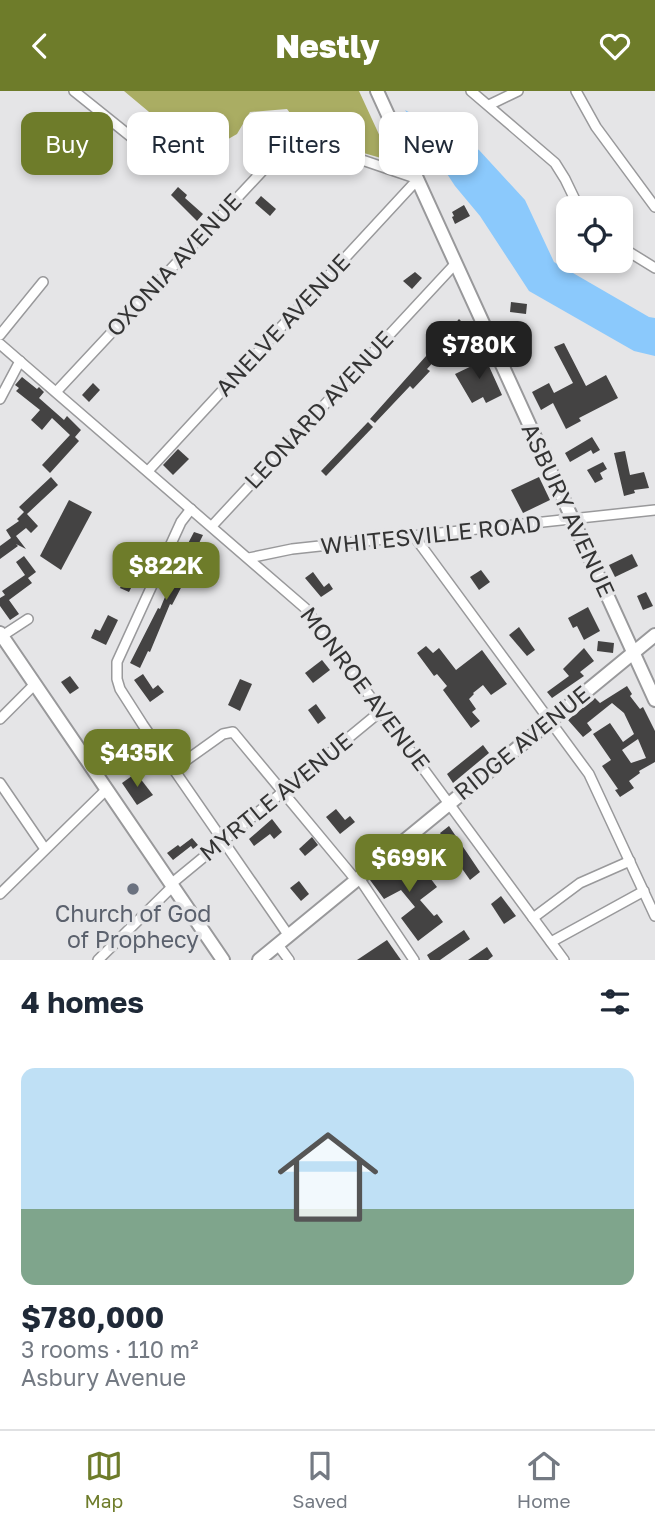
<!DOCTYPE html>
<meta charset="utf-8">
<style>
body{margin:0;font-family:"Golos Text",sans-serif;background:#f6f6f7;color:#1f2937;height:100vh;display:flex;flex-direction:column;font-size:26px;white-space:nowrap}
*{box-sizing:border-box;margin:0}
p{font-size:23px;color:#747a83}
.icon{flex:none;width:38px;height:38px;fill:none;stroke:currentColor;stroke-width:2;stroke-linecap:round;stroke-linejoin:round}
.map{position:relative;height:869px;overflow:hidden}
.sheet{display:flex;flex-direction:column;background:#fff;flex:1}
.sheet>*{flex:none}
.top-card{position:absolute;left:21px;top:21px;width:614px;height:63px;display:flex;gap:14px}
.buttons{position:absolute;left:556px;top:105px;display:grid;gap:14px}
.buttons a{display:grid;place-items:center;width:77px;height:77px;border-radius:14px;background:#fff;box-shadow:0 4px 10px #0003;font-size:35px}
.price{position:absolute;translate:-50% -60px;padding:0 16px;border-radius:14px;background:#6e7c2a;color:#fff;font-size:23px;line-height:46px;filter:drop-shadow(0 2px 4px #0008)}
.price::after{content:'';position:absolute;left:50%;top:42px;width:21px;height:16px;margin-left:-10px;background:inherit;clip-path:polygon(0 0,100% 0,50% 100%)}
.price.selected{background:#222;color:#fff}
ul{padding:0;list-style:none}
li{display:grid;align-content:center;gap:14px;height:371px;padding:0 21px}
li span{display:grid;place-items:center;height:217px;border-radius:14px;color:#555}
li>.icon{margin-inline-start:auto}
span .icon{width:126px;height:126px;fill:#fffc;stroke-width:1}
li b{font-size:30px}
h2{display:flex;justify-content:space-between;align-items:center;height:84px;padding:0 21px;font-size:30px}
.chip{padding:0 24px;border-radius:14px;background:#fff;box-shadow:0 4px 10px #0003;font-size:24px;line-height:63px}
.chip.selected{background:#6e7c2a;color:#fff}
header{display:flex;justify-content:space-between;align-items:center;height:91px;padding:0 21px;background:#6e7c2a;color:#fff;font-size:32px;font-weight:800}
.tabs{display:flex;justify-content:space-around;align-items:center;height:98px;border-top:2px solid #e0e1e3;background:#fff;font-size:19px;color:#747a83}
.tabs a{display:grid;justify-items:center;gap:4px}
.tabs .selected{color:#6e7c2a}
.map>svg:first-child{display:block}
</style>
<header><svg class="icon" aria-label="back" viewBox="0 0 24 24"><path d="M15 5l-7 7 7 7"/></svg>Nestly<svg class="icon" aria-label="heart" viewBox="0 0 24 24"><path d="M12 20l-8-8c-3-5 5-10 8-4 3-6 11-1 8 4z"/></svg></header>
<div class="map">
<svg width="655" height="869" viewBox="0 0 655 869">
<rect width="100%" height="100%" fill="#e5e5e7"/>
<path fill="#aaad63" d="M124,0H359L388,63L381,67L308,46L287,18L250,21L237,43L171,81L163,72L173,41Z"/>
<path fill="#8bc9fc" d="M405,19L479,59L525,109L554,171L649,226L655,227V265L634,260L529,200L480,125L455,95Z"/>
<g fill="#444343" fill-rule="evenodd">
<path d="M178,96L187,104L185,107L203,123L197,130L171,104Z"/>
<path d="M261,105L276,118L270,125L255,112Z"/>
<path d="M464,114L470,125L455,133L452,126L454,125L452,121Z"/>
<path d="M415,181L422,187L412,198L403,190Z"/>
<path d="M511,211L527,213L526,223L510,221Z"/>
<path d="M459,228L466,235L427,278L430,280L413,298L410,295L375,332L370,328Z"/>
<path d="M564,252L586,295L606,284L618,307L579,327L581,330L566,338L553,312L541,319L532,301L549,292L554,302L573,292L554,256Z"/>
<path d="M483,262L502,304L486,312L483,306L472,312L455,283L478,272L476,266Z"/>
<path d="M22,286L37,298L39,296L44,301L39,307L64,329L67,325L81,339L75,346L79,350L50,382L42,374L70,344L52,327L42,339L31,329L40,319L16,300L19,297L15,294Z"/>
<path d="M93,292L100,299L89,311L82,304Z"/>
<path d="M368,331L373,336L326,385L321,380Z"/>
<path d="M592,346L600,359L593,363L591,359L570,371L565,362Z"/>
<path d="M178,358L189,368L173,384L163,374Z"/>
<path d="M625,360L630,384L644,381L649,397L634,399L635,402L624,405L614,362Z"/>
<path d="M603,371L607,378L600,382L603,388L595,392L587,379Z"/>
<path d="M51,386L58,394L27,423L38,435L31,442L26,437L16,445L26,458L16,453L18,455L0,468V455L11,447L6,439L19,430L17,428L24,421L19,416Z"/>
<path d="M539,386L550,409L523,422L511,399Z"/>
<path d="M69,409L92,421L61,479L40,465Z"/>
<path d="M194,441L203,444L181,489L184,491L172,514L170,513L150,561L148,560L140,577L130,572L158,517L160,518L183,462Z"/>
<path d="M141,455L150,460L129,501L120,497L124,489L126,490Z"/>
<path d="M632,463L638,475L615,486L609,474Z"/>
<path d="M24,465L36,481L28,487L32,492L9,509L19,523L10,529L0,515V507L5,504L2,500L25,484L16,471Z"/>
<path d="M481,479L490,491L479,499L470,486Z"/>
<path d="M313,481L324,496L329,492L333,498L321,506L305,487Z"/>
<path d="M646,501L653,515L643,519L637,505Z"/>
<path d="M588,516L600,540L584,549L577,535L573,537L568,527Z"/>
<path d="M108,524L118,529L106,554L91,547L95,538L100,540Z"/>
<path d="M519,536L535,559L527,565L509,544Z"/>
<path d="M598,550L614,552L613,562L597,560Z"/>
<path d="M426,555L433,562L439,557L456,579L482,559L507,593L491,604L483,594L473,602L474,603L469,608L476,618L472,621L480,630L471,637L443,599L447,595L437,583L434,585L417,562Z"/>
<path d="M584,557L594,570L580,581L584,585L552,607L547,601L569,585L563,578Z"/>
<path d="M322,569L330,579L313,592L305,582Z"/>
<path d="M143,583L153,598L158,594L164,601L150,611L134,589Z"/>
<path d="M70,585L79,597L70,603L61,591Z"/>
<path d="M240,588L252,593L240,620L228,614Z"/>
<path d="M627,595L632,603L630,605L640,618L643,616L655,640V671L639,680L640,682L629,690L634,697L620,706L615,699L618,698L602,675L611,669L593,643L610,632L623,651L634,643L624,622L612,612L587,632L592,639L583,646L568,629L595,607L600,612ZM638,648L646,667L631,672L622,659Z"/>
<path d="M316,613L326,627L318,633L308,619Z"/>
<path d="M483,654L489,662L453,692L447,683Z"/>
<path d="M136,682L153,704L137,714L122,692Z"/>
<path d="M336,718L345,729L350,725L355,731L340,743L326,726Z"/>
<path d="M272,728L282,741L274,748L270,743L254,755L249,748Z"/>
<path d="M449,735L480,781L470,789L444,752L446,750L440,742Z"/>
<path d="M312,746L318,754L305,765L299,758Z"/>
<path d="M192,747L198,754L193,758L191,755L173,769L167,762L178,754L180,756Z"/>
<path d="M403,762L419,783L424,779L437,796L420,809L434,825L437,823L443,831L418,850L401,827L415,816L401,799L384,808L370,789Z"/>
<path d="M299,790L309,803L301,810L290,797Z"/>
<path d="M501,805L516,825L504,833L491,813Z"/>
<path d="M464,839L470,848L440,869H430L427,864Z"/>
<path d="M387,849L401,869H357Z"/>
<path d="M487,856L493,865L488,869H468Z"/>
</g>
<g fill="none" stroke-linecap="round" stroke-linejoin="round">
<defs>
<g id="street">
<path d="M74,0L135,49"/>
<path d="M471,0L555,72L565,88L579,117"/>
<path d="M576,0L596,36L655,116"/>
<path d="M489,14L518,0"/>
<path d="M621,156L655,177"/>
<path d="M0,244L43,191"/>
<path d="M0,253L305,517L564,869"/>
<path d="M56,301L281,60L298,54L321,55L418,88L148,380"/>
<path d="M0,308L20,270"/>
<path d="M191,418L181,431L117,571V588L120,598L143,634L289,845"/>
<path d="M212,435L456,172"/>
<path d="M414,445L589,683L655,825"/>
<path d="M249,467L292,458L655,419"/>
<path d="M2,545L28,528"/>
<path d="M0,628L35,593"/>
<path d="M174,678L223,643L233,641L356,789"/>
<path d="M0,692L45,758"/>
<path d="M359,787L414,869"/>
<path d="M171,793L381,620"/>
<path d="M0,803L107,698"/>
<path d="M533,827L580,792L630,770"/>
<path d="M551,851L644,800"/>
<path d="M278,854L289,869"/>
<path d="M98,869L173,795"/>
</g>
<g id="secondary">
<path d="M377,0L655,609"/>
<path d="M0,542L223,869"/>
<path d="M259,869L655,544"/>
</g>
</defs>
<use href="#street" stroke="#99999b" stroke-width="12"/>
<use href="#secondary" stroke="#99999b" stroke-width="16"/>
<use href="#street" stroke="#fff" stroke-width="9"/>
<use href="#secondary" stroke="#fff" stroke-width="12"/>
</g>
<circle fill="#6b7280" stroke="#e5e5e7" stroke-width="2.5" cx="133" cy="798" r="7"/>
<g text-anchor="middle" stroke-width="7" stroke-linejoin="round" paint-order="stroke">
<g font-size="23" fill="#343434" stroke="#e5e5e7">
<text transform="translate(174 174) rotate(-47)" y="8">OXONIA AVENUE</text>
<text transform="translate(283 234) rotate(-47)" y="8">ANELVE AVENUE</text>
<text transform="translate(319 319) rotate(-47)" y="8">LEONARD AVENUE</text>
<text transform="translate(568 419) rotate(65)" y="8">ASBURY AVENUE</text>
<text transform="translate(431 444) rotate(-6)" y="8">WHITESVILLE ROAD</text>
<text transform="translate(365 598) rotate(53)" y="8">MONROE AVENUE</text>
<text transform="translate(522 652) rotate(-39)" y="8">RIDGE AVENUE</text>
<text transform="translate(276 706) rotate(-39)" y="8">MYRTLE AVENUE</text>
</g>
<g font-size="23" fill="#5b616d" stroke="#e5e5e7">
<text x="133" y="831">Church of God<tspan x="133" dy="26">of Prophecy</tspan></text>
</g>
</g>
</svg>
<div class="buttons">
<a><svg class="icon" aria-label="locate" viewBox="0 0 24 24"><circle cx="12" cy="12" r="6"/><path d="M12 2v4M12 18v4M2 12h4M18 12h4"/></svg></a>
</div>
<b class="price selected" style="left:479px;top:290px">$780K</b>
<b class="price" style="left:166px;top:511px">$822K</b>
<b class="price" style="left:137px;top:698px">$435K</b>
<b class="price" style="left:409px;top:803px">$699K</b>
<div class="top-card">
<a class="chip selected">Buy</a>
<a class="chip">Rent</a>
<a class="chip">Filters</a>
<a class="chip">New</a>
</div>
</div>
<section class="sheet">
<h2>4 homes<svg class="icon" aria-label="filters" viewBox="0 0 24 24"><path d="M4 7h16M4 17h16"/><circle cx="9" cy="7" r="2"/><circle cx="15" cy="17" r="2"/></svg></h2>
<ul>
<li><span style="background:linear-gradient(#bfe0f5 65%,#7fa58c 0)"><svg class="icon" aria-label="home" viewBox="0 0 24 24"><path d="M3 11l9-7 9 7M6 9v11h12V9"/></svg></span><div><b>$780,000</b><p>3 rooms · 110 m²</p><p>Asbury Avenue</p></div></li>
</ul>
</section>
<nav class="tabs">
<a class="selected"><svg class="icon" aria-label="map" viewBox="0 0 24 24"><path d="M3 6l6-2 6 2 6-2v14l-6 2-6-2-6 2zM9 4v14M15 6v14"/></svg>Map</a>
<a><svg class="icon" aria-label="saved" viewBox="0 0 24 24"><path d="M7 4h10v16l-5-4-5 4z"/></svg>Saved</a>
<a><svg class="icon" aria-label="home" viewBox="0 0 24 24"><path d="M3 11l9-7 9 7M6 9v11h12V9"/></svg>Home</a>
</nav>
